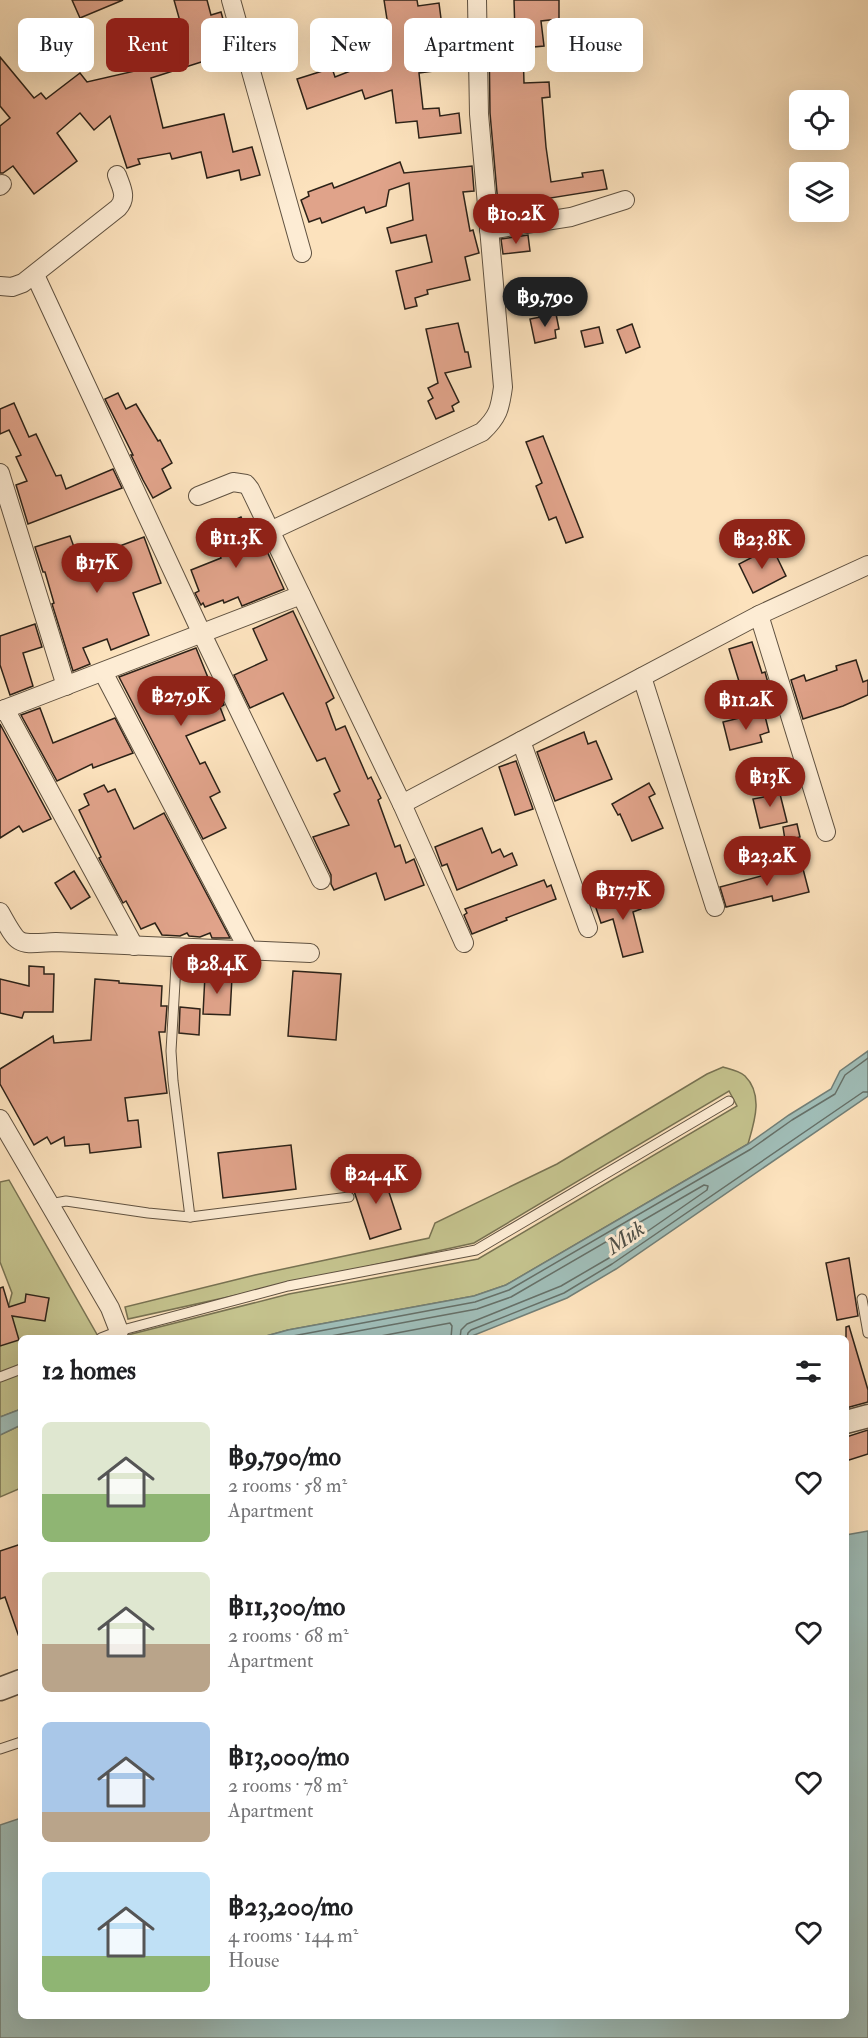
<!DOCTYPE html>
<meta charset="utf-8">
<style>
body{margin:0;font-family:"IM FELL Double Pica",serif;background:#f2f2f2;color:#202124;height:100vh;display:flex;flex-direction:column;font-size:22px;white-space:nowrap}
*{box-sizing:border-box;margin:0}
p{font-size:20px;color:#757577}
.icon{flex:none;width:33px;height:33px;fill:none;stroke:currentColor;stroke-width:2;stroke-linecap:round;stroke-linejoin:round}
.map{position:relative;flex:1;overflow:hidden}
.sheet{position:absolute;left:18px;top:1335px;width:831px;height:684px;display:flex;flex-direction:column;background:#fff;border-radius:9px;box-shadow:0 6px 24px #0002}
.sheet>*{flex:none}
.banner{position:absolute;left:18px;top:18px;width:832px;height:54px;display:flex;gap:12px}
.buttons{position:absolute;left:789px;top:90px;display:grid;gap:12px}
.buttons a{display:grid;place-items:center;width:60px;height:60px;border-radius:9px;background:#fff;box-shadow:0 6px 24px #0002;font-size:30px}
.price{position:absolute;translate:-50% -51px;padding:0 14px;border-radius:21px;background:#8f2418;color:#fff;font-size:20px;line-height:39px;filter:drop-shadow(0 2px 3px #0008)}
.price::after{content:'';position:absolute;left:50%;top:36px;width:18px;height:14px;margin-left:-9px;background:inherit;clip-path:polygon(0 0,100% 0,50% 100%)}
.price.current{background:#222;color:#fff}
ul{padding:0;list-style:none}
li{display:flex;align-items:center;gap:18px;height:150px;padding:0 24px}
li span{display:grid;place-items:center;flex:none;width:168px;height:120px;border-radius:9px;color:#555}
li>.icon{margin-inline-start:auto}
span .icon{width:72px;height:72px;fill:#fffc;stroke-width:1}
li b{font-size:26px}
h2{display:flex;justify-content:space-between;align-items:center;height:72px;padding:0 24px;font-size:26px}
.tag{padding:0 21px;border-radius:9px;background:#fff;box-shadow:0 6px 24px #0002;font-size:21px;line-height:54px}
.tag.current{background:#8f2418;color:#fff}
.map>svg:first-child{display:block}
</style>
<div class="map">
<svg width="868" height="2038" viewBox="0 0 868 2038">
<rect width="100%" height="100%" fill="#fce2bd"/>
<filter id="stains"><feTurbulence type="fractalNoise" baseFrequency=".00333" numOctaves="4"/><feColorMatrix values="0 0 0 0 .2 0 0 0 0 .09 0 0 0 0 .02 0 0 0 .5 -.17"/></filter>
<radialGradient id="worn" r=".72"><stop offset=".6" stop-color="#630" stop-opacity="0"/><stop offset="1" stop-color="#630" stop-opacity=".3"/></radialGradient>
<g fill="#c4c28d" stroke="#787252" stroke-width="1.5">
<path d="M723,1067C730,1069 740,1071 745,1076C764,1095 754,1123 748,1144L506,1285L474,1296L288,1330L259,1338H116L289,1294L478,1259L737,1106L729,1091L474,1243L128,1319L125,1307L255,1275L429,1238L435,1223L557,1164L707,1074Z"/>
<path d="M9,1180L99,1338H21V1409L0,1417V1339L12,1293L0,1262V1182Z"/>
<path d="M21,1425V1488L0,1497V1435Z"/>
</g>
<g fill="#a0bdb7" stroke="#727f77" stroke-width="1.5">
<path d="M868,1051V1096L616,1269L567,1298L472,1336L464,1338H259L288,1330L474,1296L506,1285L748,1144L789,1115L831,1089L840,1071Z"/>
<path d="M21,1409V1425L0,1435V1417Z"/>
<path d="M868,1531V2038H0V1825L21,1818V2016H846V1535Z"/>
</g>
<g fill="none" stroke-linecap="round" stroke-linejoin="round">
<g stroke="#667068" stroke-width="1.5">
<path d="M282,1338L475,1302L509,1290L751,1149L792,1120L835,1094L845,1075L868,1058"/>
<path d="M320,1338L477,1309L511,1297L704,1185L708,1186L707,1190L609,1258L561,1286L467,1324L461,1330L460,1338"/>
<path d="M370,1338L450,1323L452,1326L451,1338"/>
<path d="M467,1338L468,1333L471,1330L564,1293L612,1264L844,1105L863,1092H868"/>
</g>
</g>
<g fill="#e0a38a" stroke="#2c2218" stroke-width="1.5">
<path d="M72,0H123L80,18Z"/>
<path d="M174,0H207L211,15L221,12L227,33L212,38L217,57L151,78L163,128L224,114L233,152L252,147L260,175L241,180L239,170L207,178L201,152L172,159L170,153L138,159L140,164L127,168L110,116L94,130L80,113L57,133L77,161L34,194L13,166L3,173H0V126L10,118L0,106V57L34,98L41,93L46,99L80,73L87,82L148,68L141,44L183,32Z"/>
<path d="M384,0H417L418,6L439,3L444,42L460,40L463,67L419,73L423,109L439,108L440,116L459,113L461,133L419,138L417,121L396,123L392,90L365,99L362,90L307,109L297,79L332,68L335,77L358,68L355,57L391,45Z"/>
<path d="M514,0H559V19L541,21L544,46L523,48L524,83L549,82L550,97L542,98L546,147L551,182L583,177L582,173L603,170L607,189L550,198L552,209L519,214L518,202L498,204L490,113L489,36L515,34Z"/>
<path d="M400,162L404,173L472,166L474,191L463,192L470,231L473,230L479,253L465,257L470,280L427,290L428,294L415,298L417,306L405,309L396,271L432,262L426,235L391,243L387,228L413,220L409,183L389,190L386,206L366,213L364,207L322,223L320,218L309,222L301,200L309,196L308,192L332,183L334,188Z"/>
<path d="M528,235L530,251L503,254L501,239Z"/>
<path d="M556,314L559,329L555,330L556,338L535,343L530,319Z"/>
<path d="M458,323L465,352H468L471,367L445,373L459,402L452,406L454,411L436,419L428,401L433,398L428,388L438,383L426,329Z"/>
<path d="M632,324L640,347L626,353L617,330Z"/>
<path d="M599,327L603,343L585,347L581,331Z"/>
<path d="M118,393L126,409L136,404L158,441L160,440L172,463L162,469L171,488L153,498L143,480L131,455H133L105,399Z"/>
<path d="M14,403L29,437L36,434L56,476L61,475L66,489L113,469L122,488L28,524L16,485L27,481L16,457L21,455L9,430L0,434V409Z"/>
<path d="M543,436L583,537L566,543L556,517L549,520L536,486L542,483L526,442Z"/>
<path d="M241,517L257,553L266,549L284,589L242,606L238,597L224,603L223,600L205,607L203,603L201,605L195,593L199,591L191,570L221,558L210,531Z"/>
<path d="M70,536L79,561L144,537L161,583L133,593L149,635L111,650L107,639L83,648L90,664L73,671L52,604L54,603L45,572H43L35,547Z"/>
<path d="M772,547L786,576L753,593L739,564Z"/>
<path d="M293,611L334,698L326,703L336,730L345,726L368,779L371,777L381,798L378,800L395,847L400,845L406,863L414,859L424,885L385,900L376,873L334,890L331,884V875L313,837L349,825L334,794L340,791L325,758L317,761L283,693L250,708L234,675L267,660L253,629Z"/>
<path d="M35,624L42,647L23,653L33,686L10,695L0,665V636Z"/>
<path d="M752,642L762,673L765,672L770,690L757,694L755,687L742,691L729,649Z"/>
<path d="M196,648L211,685L214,684L224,705L220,707L225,720L186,736L200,764L205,762L220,792L210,797L226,828L203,839L119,677Z"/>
<path d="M856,660L863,682L868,680V695L843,706L803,719L791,680L804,675L806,681L837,670L836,666Z"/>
<path d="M40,708L53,743L115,718L133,753L93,768L92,764L57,781L21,715Z"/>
<path d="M764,712L769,732L760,735L762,742L730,750L723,722Z"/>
<path d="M0,724L51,819L23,832L19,826L0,838Z"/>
<path d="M584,732L588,744L596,741L612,779L555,801L537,752Z"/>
<path d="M516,761L533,809L515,815L499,767Z"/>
<path d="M649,783L655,794L649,797L663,828L632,841L620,814L618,815L612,804Z"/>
<path d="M104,785L108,792L115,789L134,829L164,813L230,938H212L210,933L200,937L189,936L187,933L180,936L162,935L155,923L141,929L126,901L123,903L99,858L101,857L79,810L89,805L84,794Z"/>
<path d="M778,786L787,822L760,828L753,799L764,797L762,790Z"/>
<path d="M797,824L800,837L785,840L783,827Z"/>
<path d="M482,828L492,853L500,849L504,857L512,853L517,865L457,890L447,864L442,866L435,847Z"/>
<path d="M802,865L809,892L773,901L772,896L726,907L720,887Z"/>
<path d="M74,871L90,897L71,909L55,883Z"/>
<path d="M544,880L547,887L551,885L556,899L506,918L507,920L472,934L464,915L467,913L465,909Z"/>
<path d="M635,891L641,909L633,912L643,952L623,957L613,919L601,923L595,905Z"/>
<path d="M29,966L44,967V974H54L53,1012H24L22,1018L0,1013V979L29,986Z"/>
<path d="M293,971L341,974L336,1040L288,1036Z"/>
<path d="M205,975L232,977L230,1015L203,1014Z"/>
<path d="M95,979L119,981V983L162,986L161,1006H167L165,1032H159L167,1093L125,1098L128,1121L138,1120L141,1147L90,1153L89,1144L65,1146L64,1137L51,1144L47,1137L34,1145L0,1084V1069L53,1036L54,1043L91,1040Z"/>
<path d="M180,1007L200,1009L199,1035L179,1033Z"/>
<path d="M291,1145L296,1189L223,1198L218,1153Z"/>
<path d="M382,1171L401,1229L370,1239L351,1182Z"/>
<path d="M849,1258L858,1316L837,1320L826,1263Z"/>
<path d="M3,1287L9,1307L25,1302L26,1294L49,1298L45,1321L12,1316L19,1340L0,1346V1288Z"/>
<path d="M849,1326L868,1390V1402L846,1408V1327Z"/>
<path d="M868,1430V1454L846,1461V1437Z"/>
<path d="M21,1544V1637H19L5,1597L0,1599V1551Z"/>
</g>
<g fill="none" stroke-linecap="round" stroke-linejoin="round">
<defs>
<g id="service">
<path d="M177,948L171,1051L173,1081L190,1217"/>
<path d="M50,1204L66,1201L148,1213L190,1217L349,1197"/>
<path d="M862,1299L868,1333"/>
<path d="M101,1338L119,1331L288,1286L476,1250L729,1101"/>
<path d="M0,1377L21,1369"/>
<path d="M0,1749L21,1742"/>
</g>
<g id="minor">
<path d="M231,0L302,253"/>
<path d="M0,186L2,184"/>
<path d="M489,230L571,217L625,200"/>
<path d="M35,275L202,634L321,880"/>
<path d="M0,286L12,287L23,283L118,208C128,197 121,187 117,175"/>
<path d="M0,473L66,686"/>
<path d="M198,496L233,482L246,484L250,489L402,804L464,943"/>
<path d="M270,531L482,432C498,417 500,409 503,387L479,114L477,0"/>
<path d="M759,615L826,832"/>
<path d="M103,672L249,951"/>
<path d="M642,677L715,907"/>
<path d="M5,709L134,946"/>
<path d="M0,711L301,595"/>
<path d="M521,741L588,928"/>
<path d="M402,804L759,615L868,565"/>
<path d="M0,912C20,948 16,944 56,942L310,953"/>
<path d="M0,1119L110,1308L119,1331"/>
</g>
<g id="tertiary">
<path d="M846,1422L868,1416"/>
<path d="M0,1689L21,1681"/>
</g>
</defs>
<use href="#service" stroke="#605241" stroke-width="11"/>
<use href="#minor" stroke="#605241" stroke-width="20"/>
<use href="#tertiary" stroke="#605241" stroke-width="25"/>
<use href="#service" stroke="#fdecd4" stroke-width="9"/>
<use href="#minor" stroke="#fdecd4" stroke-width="18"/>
<use href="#tertiary" stroke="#fdecd4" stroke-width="22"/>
</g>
<g text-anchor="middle" stroke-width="6" stroke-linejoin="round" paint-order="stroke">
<g font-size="22" font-style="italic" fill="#4f5048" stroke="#fdecd4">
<text transform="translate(625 1237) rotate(-34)" y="8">Muk</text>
</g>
</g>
<rect width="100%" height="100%" filter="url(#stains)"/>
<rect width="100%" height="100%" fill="url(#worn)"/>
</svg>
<div class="buttons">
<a><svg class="icon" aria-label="locate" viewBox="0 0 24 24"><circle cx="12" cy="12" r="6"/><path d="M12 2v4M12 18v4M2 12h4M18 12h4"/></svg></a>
<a><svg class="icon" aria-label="layers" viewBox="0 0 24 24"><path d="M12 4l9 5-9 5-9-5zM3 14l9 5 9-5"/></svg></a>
</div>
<b class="price" style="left:516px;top:245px">฿10.2K</b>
<b class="price current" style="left:545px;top:328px">฿9,790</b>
<b class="price" style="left:236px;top:569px">฿11.3K</b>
<b class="price" style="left:762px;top:570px">฿23.8K</b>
<b class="price" style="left:97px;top:594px">฿17K</b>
<b class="price" style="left:181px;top:727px">฿27.9K</b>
<b class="price" style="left:746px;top:731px">฿11.2K</b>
<b class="price" style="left:770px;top:808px">฿13K</b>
<b class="price" style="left:767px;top:887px">฿23.2K</b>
<b class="price" style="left:623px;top:921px">฿17.7K</b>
<b class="price" style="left:217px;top:995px">฿28.4K</b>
<b class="price" style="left:376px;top:1205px">฿24.4K</b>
<div class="banner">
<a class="tag">Buy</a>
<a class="tag current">Rent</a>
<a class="tag">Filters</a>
<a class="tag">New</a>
<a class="tag">Apartment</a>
<a class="tag">House</a>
</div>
<section class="sheet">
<h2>12 homes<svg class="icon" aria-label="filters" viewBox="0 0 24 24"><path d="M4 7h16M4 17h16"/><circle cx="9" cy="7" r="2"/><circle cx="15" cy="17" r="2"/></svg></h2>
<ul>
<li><span style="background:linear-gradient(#dfe7d0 60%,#8fb573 0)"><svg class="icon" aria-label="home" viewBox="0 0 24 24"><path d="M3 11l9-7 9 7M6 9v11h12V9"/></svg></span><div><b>฿9,790/mo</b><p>2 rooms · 58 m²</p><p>Apartment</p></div><svg class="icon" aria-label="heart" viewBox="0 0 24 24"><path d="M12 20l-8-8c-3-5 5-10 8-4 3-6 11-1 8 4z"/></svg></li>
<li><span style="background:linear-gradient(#dfe7d0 60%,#b9a48a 0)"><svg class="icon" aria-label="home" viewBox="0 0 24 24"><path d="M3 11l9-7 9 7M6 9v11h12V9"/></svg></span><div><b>฿11,300/mo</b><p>2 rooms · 68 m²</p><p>Apartment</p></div><svg class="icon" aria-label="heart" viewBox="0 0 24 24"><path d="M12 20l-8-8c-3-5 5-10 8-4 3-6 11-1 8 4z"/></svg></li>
<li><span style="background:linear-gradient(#a9c7e8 75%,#b9a48a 0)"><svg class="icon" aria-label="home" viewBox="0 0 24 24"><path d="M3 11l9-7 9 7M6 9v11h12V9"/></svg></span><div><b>฿13,000/mo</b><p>2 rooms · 78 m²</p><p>Apartment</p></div><svg class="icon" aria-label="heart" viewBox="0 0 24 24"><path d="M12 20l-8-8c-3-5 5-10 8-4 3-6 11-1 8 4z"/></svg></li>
<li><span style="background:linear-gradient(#bfe0f5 70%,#8fb573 0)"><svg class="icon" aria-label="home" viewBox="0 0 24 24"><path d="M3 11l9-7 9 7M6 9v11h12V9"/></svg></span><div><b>฿23,200/mo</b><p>4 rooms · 144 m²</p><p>House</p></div><svg class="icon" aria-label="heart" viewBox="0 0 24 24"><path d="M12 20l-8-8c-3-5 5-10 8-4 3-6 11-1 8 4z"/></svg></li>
</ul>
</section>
</div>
